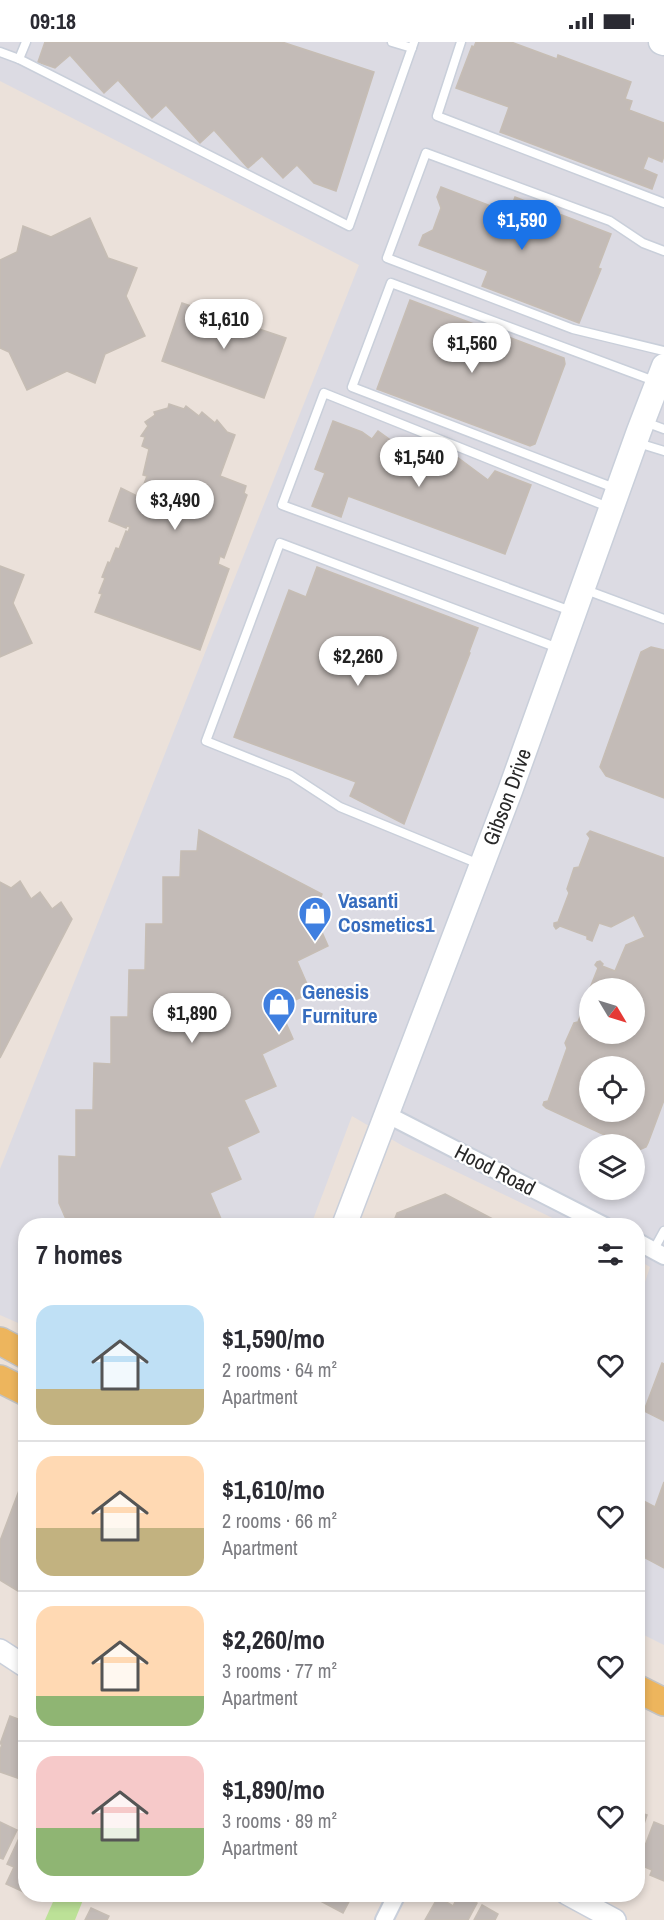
<!DOCTYPE html>
<meta charset="utf-8">
<style>
body{margin:0;font-family:"Archivo Narrow",sans-serif;background:#f2f2f3;color:#2b2b33;height:100vh;display:flex;flex-direction:column;font-size:22px;white-space:nowrap}
*{box-sizing:border-box;margin:0}
p{font-size:20px;color:#7c7c81}
.icon{flex:none;width:33px;height:33px;fill:none;stroke:currentColor;stroke-width:2;stroke-linecap:round;stroke-linejoin:round}
.map{position:relative;flex:1;overflow:hidden}
.drawer{position:absolute;left:18px;top:1176px;width:627px;height:684px;display:flex;flex-direction:column;background:#fff;border-radius:24px;box-shadow:0 3px 9px #0003}
.drawer>*{flex:none}
.needle{width:39px;rotate:128deg}
.buttons{position:absolute;left:579px;top:936px;display:grid;gap:12px}
.buttons a{display:grid;place-items:center;width:66px;height:66px;border-radius:50%;background:#fff;box-shadow:0 3px 9px #0003;font-size:30px}
.price{position:absolute;translate:-50% -51px;padding:0 14px;border-radius:21px;background:#fff;color:#222;font-size:20px;line-height:39px;filter:drop-shadow(0 2px 3px #0008)}
.price::after{content:'';position:absolute;left:50%;top:36px;width:18px;height:14px;margin-left:-9px;background:inherit;clip-path:polygon(0 0,100% 0,50% 100%)}
.price.on{background:#1a73e8;color:#fff}
ul{padding:0;list-style:none}
li{display:flex;align-items:center;gap:18px;height:150px;padding:0 18px}
li+li{border-top:2px solid #e1e1e2}
li span{display:grid;place-items:center;flex:none;width:168px;height:120px;border-radius:18px;color:#555}
li>.icon{margin-inline-start:auto}
span .icon{width:72px;height:72px;fill:#fffc;stroke-width:1}
li b{font-size:26px}
h2{display:flex;justify-content:space-between;align-items:center;height:72px;padding:0 18px;font-size:26px}
.status{display:flex;justify-content:space-between;align-items:center;height:42px;padding:0 30px;background:#fff;direction:ltr}
.status svg{height:16px;fill:currentColor}
.map>svg:first-child{display:block}
</style>
<div class="status"><b>09:18</b><svg viewBox="0 0 49 12"><path d="M0 12V9h3v3zM5 12V6h3v6zM10 12V3h3v9zM15 12V0h3v12zM26 1h20v11H26zM47 4h2v5h-2z"/></svg></div>
<div class="map">
<svg width="664" height="1878" viewBox="0 0 664 1878">
<rect width="100%" height="100%" fill="#ebe1da"/>
<path fill="#dcdbe3" fill-rule="evenodd" d="M0,0H664V1603L638,1590V1261L650,1225L638,1218V1184L567,1183L403,1104L352,1074L311,1183L26,1184L25,1284L0,1273V1127L359,223L0,39ZM590,946H634V992H590ZM590,1024H634V1070H590ZM590,1102H634V1148H590Z"/>
<path fill="#bce197" d="M56,1853H85L75,1878H45Z"/>
<g fill="#c3bbb7" stroke="#c6bdb4" stroke-width="1.5" fill-rule="evenodd">
<path d="M45,0H282L374,30L336,149L314,141L297,123L283,136L262,114L248,126L214,88L200,101L166,63L152,76L118,38L104,51L70,13L55,26L38,20Z"/>
<path d="M476,0H511L557,17L558,13L631,40L625,57L632,59L629,68L664,81V114L662,120L648,114L643,127L657,133L652,147L500,90L509,65L456,46L472,4L474,5Z"/>
<path d="M441,145L509,171L515,155L611,192L598,226L601,227L579,281L482,244L488,229L419,203L423,193L433,188L441,166L437,155Z"/>
<path d="M90,176L108,216L137,226L126,254L145,294L105,312L95,341L67,329L27,348L9,310L0,306V218L17,210L23,184L51,195Z"/>
<path d="M410,258L564,316L565,322L535,402L530,404L377,347Z"/>
<path d="M182,261L286,296L264,356L162,319Z"/>
<path d="M169,362L184,367L186,364L199,374L202,370L215,381L217,378L227,390L235,393L220,434L246,444L244,451L247,453L224,516L220,514L218,522L229,527L200,608L95,570L102,552L99,551L105,536L102,535L108,520L110,521L116,506L119,507L126,489L128,490L130,485L127,484L126,486L109,479L121,446L139,455L147,434L143,433L149,407L142,404L145,395L141,394L148,384L145,380L155,373L154,370L168,366Z"/>
<path d="M333,379L362,390L372,397L378,389L410,412L417,403L449,426L457,415L488,438L495,429L531,443L505,512L348,454L341,475L312,464L325,431L315,427Z"/>
<path d="M0,524L24,533L13,561L32,601L0,615Z"/>
<path d="M317,525L478,586L469,610L470,611L404,782L350,754L356,740L234,695L289,548L306,555Z"/>
<path d="M651,605L664,608V756L606,734L600,725L641,610Z"/>
<path d="M199,788L322,852L314,872L328,904L297,919L311,951L279,965L293,997L262,1012L276,1044L244,1058L259,1090L227,1105L241,1137L210,1151L224,1184H69L59,1161V1114L76,1115V1068H93L94,1021L111,1022V975H128L129,928H145L146,882H163V835H180L181,809H197Z"/>
<path d="M590,789L664,816V1058L648,1101L646,1105L639,1108L634,1107V1102H624L546,1066L543,1063L544,1060L548,1059L567,1006L565,1001L574,981L578,980L590,948V992H634V946H590L598,926L595,923L597,920L600,919L603,922L602,924L615,929L626,903L645,895L634,873L611,885L599,881L592,899L587,897V894L560,884L556,887L554,884V881L558,880L569,851L567,847L574,826L579,825L590,796L587,792ZM590,1024H634V1070H590Z"/>
<path d="M20,839L31,857L40,850L52,867L61,860L72,877L0,1016V840L11,846Z"/>
<path d="M445,1152L506,1184H392L397,1171Z"/>
<path d="M662,1321L664,1322V1379L644,1369Z"/>
<path d="M664,1440V1526L638,1512V1456L655,1465Z"/>
<path d="M21,1443L26,1444V1554L0,1538V1499Z"/>
<path d="M10,1674L26,1680V1739L0,1730V1708L2,1702H0Z"/>
<path d="M638,1770L647,1773L638,1800L640,1801L638,1806Z"/>
<path d="M0,1780L17,1788L3,1817L0,1816Z"/>
<path d="M654,1780L664,1784V1839L650,1833L652,1828L638,1822Z"/>
<path d="M21,1792L26,1794V1851L6,1842L14,1825L7,1822Z"/>
<path d="M316,1852H353L343,1871L315,1856Z"/>
<path d="M459,1852L477,1861L468,1878H425L438,1855L453,1864Z"/>
<path d="M482,1863L498,1872L495,1878H474Z"/>
<path d="M91,1866L109,1874L107,1878H85Z"/>
</g>
<g fill="none" stroke-linecap="round" stroke-linejoin="round">
<defs>
<g id="service">
<path d="M392,0L412,6"/>
<path d="M461,0L437,74L664,161"/>
<path d="M0,10L19,17L349,184L414,0"/>
<path d="M19,17L26,0"/>
<path d="M664,209L643,201L610,179L426,111L387,216L573,287L664,309"/>
<path d="M645,380L664,387"/>
<path d="M638,401L664,409"/>
<path d="M617,447L352,345L391,241L657,340"/>
<path d="M586,548L664,577"/>
<path d="M571,569L282,463L324,351L608,465"/>
<path d="M479,822L340,765L291,733L206,699L280,501L558,606"/>
<path d="M653,1209L664,1189"/>
</g>
<g id="minor">
<path d="M386,1072L605,1184"/>
<path d="M638,1200L664,1214"/>
<path d="M384,1878L397,1852"/>
</g>
<g id="tertiary">
<path d="M0,1608L26,1625"/>
<path d="M567,1852L615,1878"/>
</g>
<g id="secondary">
<path d="M661,0L664,1"/>
<path id="s1" d="M344,1184L510,749L639,389L664,324"/>
</g>
<g id="primary">
<path d="M0,1299L26,1313"/>
<path d="M0,1337L26,1350"/>
<path d="M638,1647L664,1660"/>
</g>
</defs>
<use href="#service" stroke="#c9cfda" stroke-width="11"/>
<use href="#minor" stroke="#c9cfda" stroke-width="20"/>
<use href="#tertiary" stroke="#c9cfda" stroke-width="24"/>
<use href="#secondary" stroke="#c9cfda" stroke-width="27"/>
<use href="#primary" stroke="#c3c3c3" stroke-width="30"/>
<use href="#service" stroke="#fff" stroke-width="8"/>
<use href="#minor" stroke="#fff" stroke-width="16"/>
<use href="#tertiary" stroke="#fff" stroke-width="21"/>
<use href="#secondary" stroke="#fff" stroke-width="24"/>
<use href="#primary" stroke="#edb55d" stroke-width="27"/>
</g>
<defs>
<symbol id="shop-pin" viewBox="-11 -11 22 30"><path d="M0 17L-7.5 6A9.5 9.5 0 1 1 7.5 6Z" fill="#3f7fe0" stroke="#fff"/><path d="M-5-2.5h2.3a2.7 3.5 0 0 1 5.4 0H5L5.5 6h-11ZM-1.5-2.5h3a1.5 2.3 0 0 0-3 0Z" fill="#fff"/></symbol>
</defs>
<g fill-rule="evenodd">
<use href="#shop-pin" x="296" y="852" width="38" height="52"/>
<use href="#shop-pin" x="260" y="943" width="38" height="52"/>
</g>
<g text-anchor="middle" stroke-width="4.5" stroke-linejoin="round" paint-order="stroke">
<g font-size="21" fill="#282828" stroke="#fff">
<text dy="7" stroke="none"><textPath href="#s1" startOffset="459">Gibson Drive</textPath></text>
<text transform="translate(495 1128) rotate(27)" y="7">Hood Road</text>
</g>
<g font-size="21" font-weight="bold" fill="#366cbe" stroke="#fff" text-anchor="start">
<text x="338" y="866">Vasanti<tspan x="338" dy="24">Cosmetics1</tspan></text>
<text x="302" y="957">Genesis<tspan x="302" dy="24">Furniture</tspan></text>
</g>
</g>
</svg>
<div class="buttons">
<a><svg class="needle" viewBox="-14 -14 28 28"><path d="M0-13l5 13h-10z" fill="#e53935"/><path d="M0 13l5-13h-10z" fill="#7c7c81"/></svg></a>
<a><svg class="icon" aria-label="locate" viewBox="0 0 24 24"><circle cx="12" cy="12" r="6"/><path d="M12 2v4M12 18v4M2 12h4M18 12h4"/></svg></a>
<a><svg class="icon" aria-label="layers" viewBox="0 0 24 24"><path d="M12 4l9 5-9 5-9-5zM3 14l9 5 9-5"/></svg></a>
</div>
<b class="price on" style="left:522px;top:209px">$1,590</b>
<b class="price" style="left:224px;top:308px">$1,610</b>
<b class="price" style="left:472px;top:332px">$1,560</b>
<b class="price" style="left:419px;top:446px">$1,540</b>
<b class="price" style="left:175px;top:489px">$3,490</b>
<b class="price" style="left:358px;top:645px">$2,260</b>
<b class="price" style="left:192px;top:1002px">$1,890</b>
<section class="drawer">
<h2>7 homes<svg class="icon" aria-label="filters" viewBox="0 0 24 24"><path d="M4 7h16M4 17h16"/><circle cx="9" cy="7" r="2"/><circle cx="15" cy="17" r="2"/></svg></h2>
<ul>
<li><span style="background:linear-gradient(#bfe0f5 70%,#c2b280 0)"><svg class="icon" aria-label="home" viewBox="0 0 24 24"><path d="M3 11l9-7 9 7M6 9v11h12V9"/></svg></span><div><b>$1,590/mo</b><p>2 rooms · 64 m²</p><p>Apartment</p></div><svg class="icon" aria-label="heart" viewBox="0 0 24 24"><path d="M12 20l-8-8c-3-5 5-10 8-4 3-6 11-1 8 4z"/></svg></li>
<li><span style="background:linear-gradient(#ffd9b3 60%,#c2b280 0)"><svg class="icon" aria-label="home" viewBox="0 0 24 24"><path d="M3 11l9-7 9 7M6 9v11h12V9"/></svg></span><div><b>$1,610/mo</b><p>2 rooms · 66 m²</p><p>Apartment</p></div><svg class="icon" aria-label="heart" viewBox="0 0 24 24"><path d="M12 20l-8-8c-3-5 5-10 8-4 3-6 11-1 8 4z"/></svg></li>
<li><span style="background:linear-gradient(#ffd9b3 75%,#8fb573 0)"><svg class="icon" aria-label="home" viewBox="0 0 24 24"><path d="M3 11l9-7 9 7M6 9v11h12V9"/></svg></span><div><b>$2,260/mo</b><p>3 rooms · 77 m²</p><p>Apartment</p></div><svg class="icon" aria-label="heart" viewBox="0 0 24 24"><path d="M12 20l-8-8c-3-5 5-10 8-4 3-6 11-1 8 4z"/></svg></li>
<li><span style="background:linear-gradient(#f6c9c9 60%,#8fb573 0)"><svg class="icon" aria-label="home" viewBox="0 0 24 24"><path d="M3 11l9-7 9 7M6 9v11h12V9"/></svg></span><div><b>$1,890/mo</b><p>3 rooms · 89 m²</p><p>Apartment</p></div><svg class="icon" aria-label="heart" viewBox="0 0 24 24"><path d="M12 20l-8-8c-3-5 5-10 8-4 3-6 11-1 8 4z"/></svg></li>
</ul>
</section>
</div>
